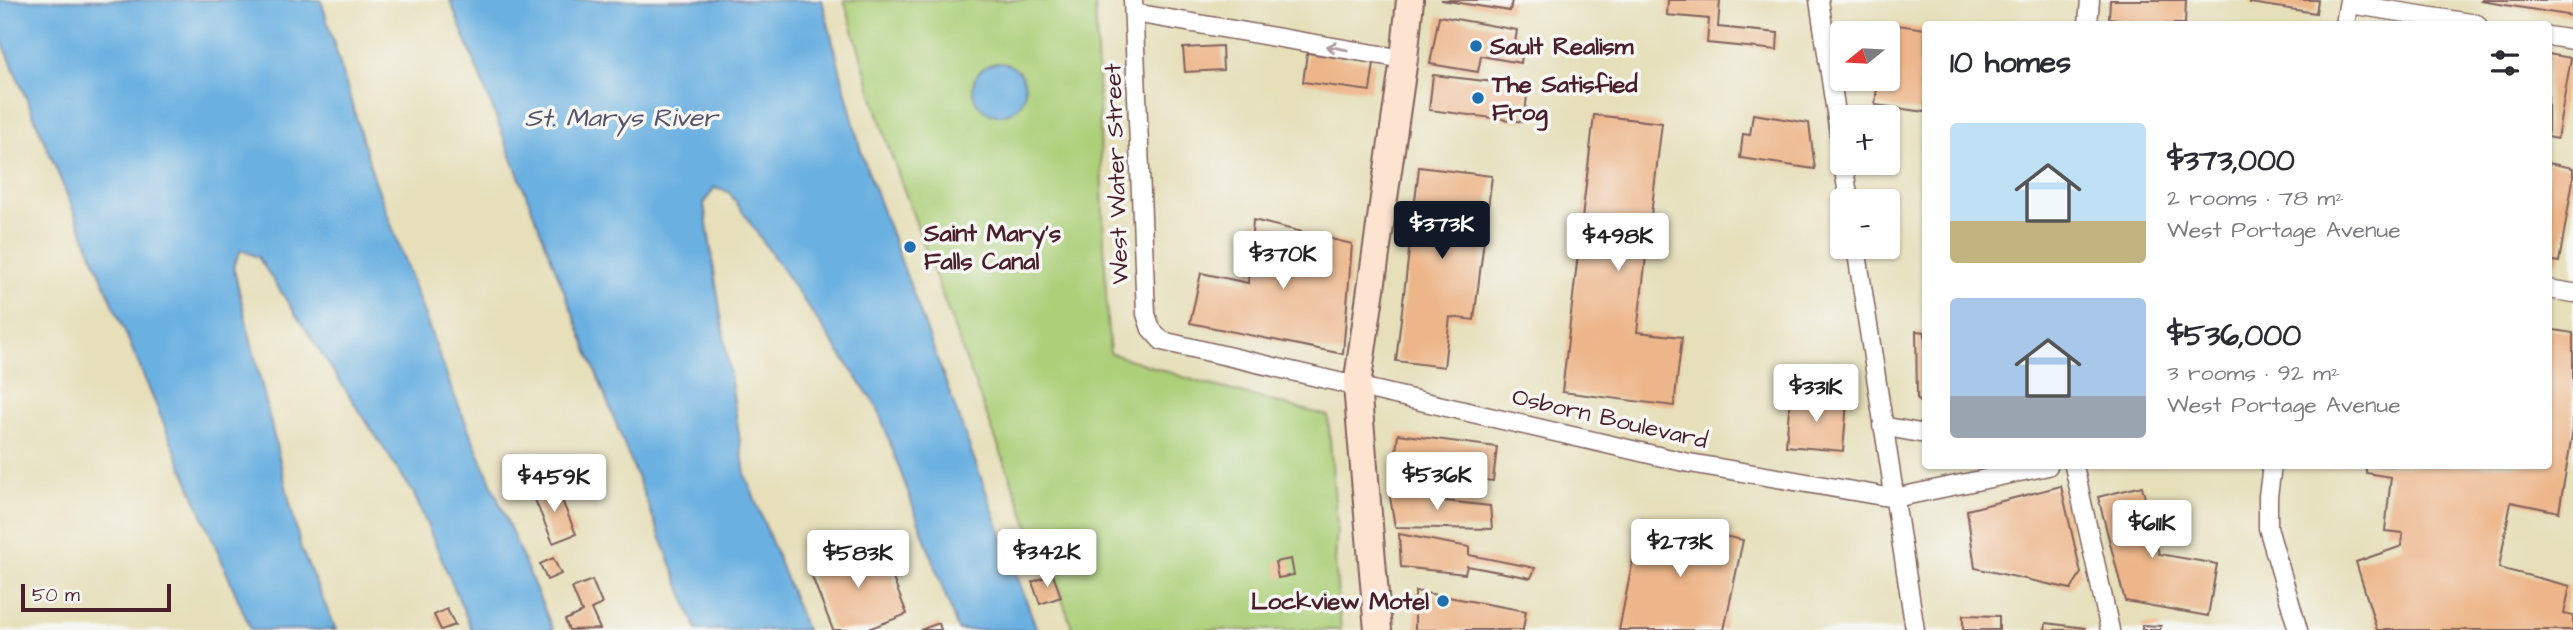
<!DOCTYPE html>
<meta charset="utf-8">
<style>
body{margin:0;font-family:"Architects Daughter",sans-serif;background:#f7f7f7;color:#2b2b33;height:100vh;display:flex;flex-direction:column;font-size:26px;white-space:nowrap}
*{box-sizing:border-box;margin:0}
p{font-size:23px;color:#7c7c81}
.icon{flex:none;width:38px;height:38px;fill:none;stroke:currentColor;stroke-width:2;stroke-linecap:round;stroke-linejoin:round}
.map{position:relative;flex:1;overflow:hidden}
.panel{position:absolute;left:1922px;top:21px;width:630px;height:448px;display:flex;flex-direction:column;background:#fff;border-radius:7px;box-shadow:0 2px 5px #0004}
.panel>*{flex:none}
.needle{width:46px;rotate:252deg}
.controls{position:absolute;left:1830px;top:21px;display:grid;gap:14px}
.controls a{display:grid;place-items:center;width:70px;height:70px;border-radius:7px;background:#fff;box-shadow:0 2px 5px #0004;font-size:35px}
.scale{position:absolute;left:21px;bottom:18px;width:150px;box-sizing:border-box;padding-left:7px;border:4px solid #4a1f2b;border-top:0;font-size:19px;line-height:24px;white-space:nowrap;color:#4a1f2b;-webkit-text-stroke:5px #f6f6f2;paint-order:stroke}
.price{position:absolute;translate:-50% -60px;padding:0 16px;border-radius:7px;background:#fff;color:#222;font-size:23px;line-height:46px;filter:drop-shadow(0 2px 4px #0008)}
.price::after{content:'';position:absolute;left:50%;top:42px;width:21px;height:16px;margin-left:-10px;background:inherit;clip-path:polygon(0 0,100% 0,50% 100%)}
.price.current{background:#111827;color:#fff}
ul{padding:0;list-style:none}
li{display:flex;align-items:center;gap:21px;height:175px;padding:0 28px}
li span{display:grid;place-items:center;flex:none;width:196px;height:140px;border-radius:7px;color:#555}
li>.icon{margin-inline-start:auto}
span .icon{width:84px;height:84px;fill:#fffc;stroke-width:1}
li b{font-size:30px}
h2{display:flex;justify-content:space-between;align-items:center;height:84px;padding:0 28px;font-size:30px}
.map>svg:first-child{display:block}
</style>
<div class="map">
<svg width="2573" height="630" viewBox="0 0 2573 630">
<rect width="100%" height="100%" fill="#f6f6f2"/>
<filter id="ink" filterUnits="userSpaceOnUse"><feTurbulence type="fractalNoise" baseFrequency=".0143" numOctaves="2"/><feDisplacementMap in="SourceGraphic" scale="14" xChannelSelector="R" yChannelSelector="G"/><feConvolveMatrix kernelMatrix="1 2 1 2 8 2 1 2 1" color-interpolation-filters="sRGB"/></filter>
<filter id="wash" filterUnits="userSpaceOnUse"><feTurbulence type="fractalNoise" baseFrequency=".00686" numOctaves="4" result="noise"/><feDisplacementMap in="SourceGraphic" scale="28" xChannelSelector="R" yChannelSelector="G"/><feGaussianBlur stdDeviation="1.57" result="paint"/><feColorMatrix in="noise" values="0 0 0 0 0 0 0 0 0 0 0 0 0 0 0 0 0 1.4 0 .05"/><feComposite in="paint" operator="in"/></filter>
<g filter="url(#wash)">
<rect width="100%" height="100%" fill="#e6dfba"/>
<path fill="#accf78" stroke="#7b7752" stroke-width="2" d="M844,0H1095L1107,319L1110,353L1199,382L1328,416L1337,526L1335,562L1341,630H1073L1047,557L1041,559L958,339L887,143Z"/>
<g fill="#6bb0e1" stroke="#5a6886" stroke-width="2">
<path d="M0,0H321L373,175L452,390L553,630H472L414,494L258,257L241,250L233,266L301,549L336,630H251L0,36Z"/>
<path d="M450,0H822L862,155L1037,630H958L877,407L729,192L714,188L704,204L745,474L806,630H697Z"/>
<circle cx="999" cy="89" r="26"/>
</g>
<g id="blocks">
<g fill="#edb68a">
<path d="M1441,0H1512L1510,11Z"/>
<path d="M1668,0H1720L1718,27L1778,33L1777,50L1707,43L1709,19L1667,15Z"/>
<path d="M2110,0H2186L2185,24H2160L2109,18Z"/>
<path d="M2250,0H2318L2316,13L2250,3Z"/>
<path d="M2482,0H2573V16L2481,1Z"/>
<path d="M1439,16L1517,30L1515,43L1523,49L1521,63L1481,56L1478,72L1430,64Z"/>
<path d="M1885,23L1925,29V112L1875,105L1878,79H1888V33H1884Z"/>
<path d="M1222,46L1223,70L1185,72L1183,48Z"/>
<path d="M1307,53L1374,63L1370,91L1303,82Z"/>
<path d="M2548,54L2571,58L2557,139L2548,137Z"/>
<path d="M1433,75L1528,86L1524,122L1429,110Z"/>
<path d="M1753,114L1809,123L1815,169L1740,158L1743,134L1750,135Z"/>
<path d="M1594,115L1662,123L1637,332L1682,337L1674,406L1562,392Z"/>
<path d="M2548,163L2573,168V180L2559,262L2548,260Z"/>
<path d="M1419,167L1492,176L1474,320L1450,317L1444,367L1396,361Z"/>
<path d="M1253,220L1352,244L1343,354L1190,323L1201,273L1248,283Z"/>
<path d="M2548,329L2573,333V429L2559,512L2511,502L2499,568L2570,586L2564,614L2573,616V630H2377L2356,562L2402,546L2403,533L2385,531L2391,477L2366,473V466H2548Z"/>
<path d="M1916,331L1925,332V407L1917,398Z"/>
<path d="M1790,396L1847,401L1843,451L1786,446Z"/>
<path d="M1398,434L1497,447L1493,481L1449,476L1451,466L1395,459Z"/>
<path d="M556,486L576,534L553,543L533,495Z"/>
<path d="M2061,486L2081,573L2071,589L1975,568L1967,510Z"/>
<path d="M2142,486L2159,554L2217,564L2208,616L2125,601L2098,497Z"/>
<path d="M1389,491L1440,492L1445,501L1490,506L1492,529L1395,527Z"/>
<path d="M1641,519L1743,540L1724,630H1619Z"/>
<path d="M1399,534L1469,547V555L1535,568L1531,578L1467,566L1465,574L1401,567Z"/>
<path d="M878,541L907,614L866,630H833L809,569Z"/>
<path d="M553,558L561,574L547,580L540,564Z"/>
<path d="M1291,559L1294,575L1278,578L1275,562Z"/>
<path d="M1053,574L1061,597L1040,604L1032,582Z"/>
<path d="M592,580L602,604L591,609L600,629L569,630L565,620L582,612L572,588Z"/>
<path d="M1415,591L1526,611L1523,630H1415Z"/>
<path d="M447,609L455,625L441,630L434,615Z"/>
<path d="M1963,615L1999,616V630H1963Z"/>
<path d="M939,623L941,630H920Z"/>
<path d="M2046,623L2085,628V630H2045Z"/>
<path d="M2142,625L2161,626L2160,630H2142Z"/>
</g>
</g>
</g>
<g filter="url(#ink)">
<use href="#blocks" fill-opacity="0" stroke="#81625d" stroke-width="2"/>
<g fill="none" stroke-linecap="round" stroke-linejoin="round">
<defs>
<g id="street">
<path d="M1133,0L1146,314L1151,329L1162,341L1684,462L1894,498L2048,466"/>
<path d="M1819,0L1843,160"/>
<path d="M2349,4L2477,24"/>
<path d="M1134,13L1404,59"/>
<path d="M2088,24L2090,0"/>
<path d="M2345,24L2349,0"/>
<path d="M2548,36L2573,40"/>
<path d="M1843,163L1849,201"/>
<path d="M1856,247L1915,630"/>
<path d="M2548,289L2573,293"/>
<path d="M1882,426L1925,434"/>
<path d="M2074,466L2110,630"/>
<path d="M2272,466L2268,496V528L2298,630"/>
</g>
<path id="secondary" d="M1378,630L1357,386L1404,59L1410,0"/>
</defs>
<use href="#street" stroke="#81625d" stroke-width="21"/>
<use href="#secondary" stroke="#81625d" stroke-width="30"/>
<use href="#street" stroke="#fff" stroke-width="18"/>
<use href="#secondary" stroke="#fde4d1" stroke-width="26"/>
</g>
<defs><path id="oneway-shaft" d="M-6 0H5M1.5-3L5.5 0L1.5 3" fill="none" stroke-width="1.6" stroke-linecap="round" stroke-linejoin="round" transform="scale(1.75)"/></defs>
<use stroke="#ae9aa0" href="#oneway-shaft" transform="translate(1337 48) rotate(-170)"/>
</g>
<g fill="#1f6fb2" stroke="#f6f6f2" stroke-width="2.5">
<circle cx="1476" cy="46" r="7"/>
<circle cx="1478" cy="98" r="7"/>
<circle cx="910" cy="247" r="7"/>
<circle cx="1443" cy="601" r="7"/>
</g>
<g text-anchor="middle" stroke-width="7" stroke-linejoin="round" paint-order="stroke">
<g font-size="24" font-weight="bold" fill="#4a1f2b" stroke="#f6f6f2" text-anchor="start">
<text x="1490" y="54">Sault Realism</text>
<text x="1492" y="92">The Satisfied<tspan x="1492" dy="28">Frog</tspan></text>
<text x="924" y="241">Saint Mary's<tspan x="924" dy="28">Falls Canal</tspan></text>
<text x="1429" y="609" text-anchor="end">Lockview Motel</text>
</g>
<g font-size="24" fill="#4a1f2b" stroke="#f6f6f2">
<text transform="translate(1116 174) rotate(-92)" y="8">West Water Street</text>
<text transform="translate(1610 418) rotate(13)" y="8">Osborn Boulevard</text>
</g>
<g font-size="26" font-style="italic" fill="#56526b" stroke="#f6f6f2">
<text x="621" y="126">St. Marys River</text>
</g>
</g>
</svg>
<div class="controls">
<a><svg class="needle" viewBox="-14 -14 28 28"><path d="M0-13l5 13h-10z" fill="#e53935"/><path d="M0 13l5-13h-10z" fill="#7c7c81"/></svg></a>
<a>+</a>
<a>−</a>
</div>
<div class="scale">50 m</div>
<b class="price current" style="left:1442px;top:261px">$373K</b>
<b class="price" style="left:1618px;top:273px">$498K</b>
<b class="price" style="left:1283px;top:291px">$370K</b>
<b class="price" style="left:1816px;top:424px">$331K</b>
<b class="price" style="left:1437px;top:512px">$536K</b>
<b class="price" style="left:554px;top:514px">$459K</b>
<b class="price" style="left:2152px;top:560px">$611K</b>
<b class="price" style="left:1680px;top:579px">$273K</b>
<b class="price" style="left:1047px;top:589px">$342K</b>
<b class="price" style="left:858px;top:590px">$583K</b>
<section class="panel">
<h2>10 homes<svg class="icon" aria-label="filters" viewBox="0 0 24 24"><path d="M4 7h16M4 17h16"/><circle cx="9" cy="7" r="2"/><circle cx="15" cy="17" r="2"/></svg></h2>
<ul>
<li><span style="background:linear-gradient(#bfe0f5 70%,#c2b280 0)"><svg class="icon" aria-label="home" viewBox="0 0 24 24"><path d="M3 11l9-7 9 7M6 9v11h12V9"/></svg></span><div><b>$373,000</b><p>2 rooms · 78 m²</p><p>West Portage Avenue</p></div></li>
<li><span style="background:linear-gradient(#a9c7e8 70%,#9aa5b1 0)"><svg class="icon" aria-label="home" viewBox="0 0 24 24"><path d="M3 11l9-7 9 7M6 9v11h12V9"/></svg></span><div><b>$536,000</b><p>3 rooms · 92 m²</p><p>West Portage Avenue</p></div></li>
</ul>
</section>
</div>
